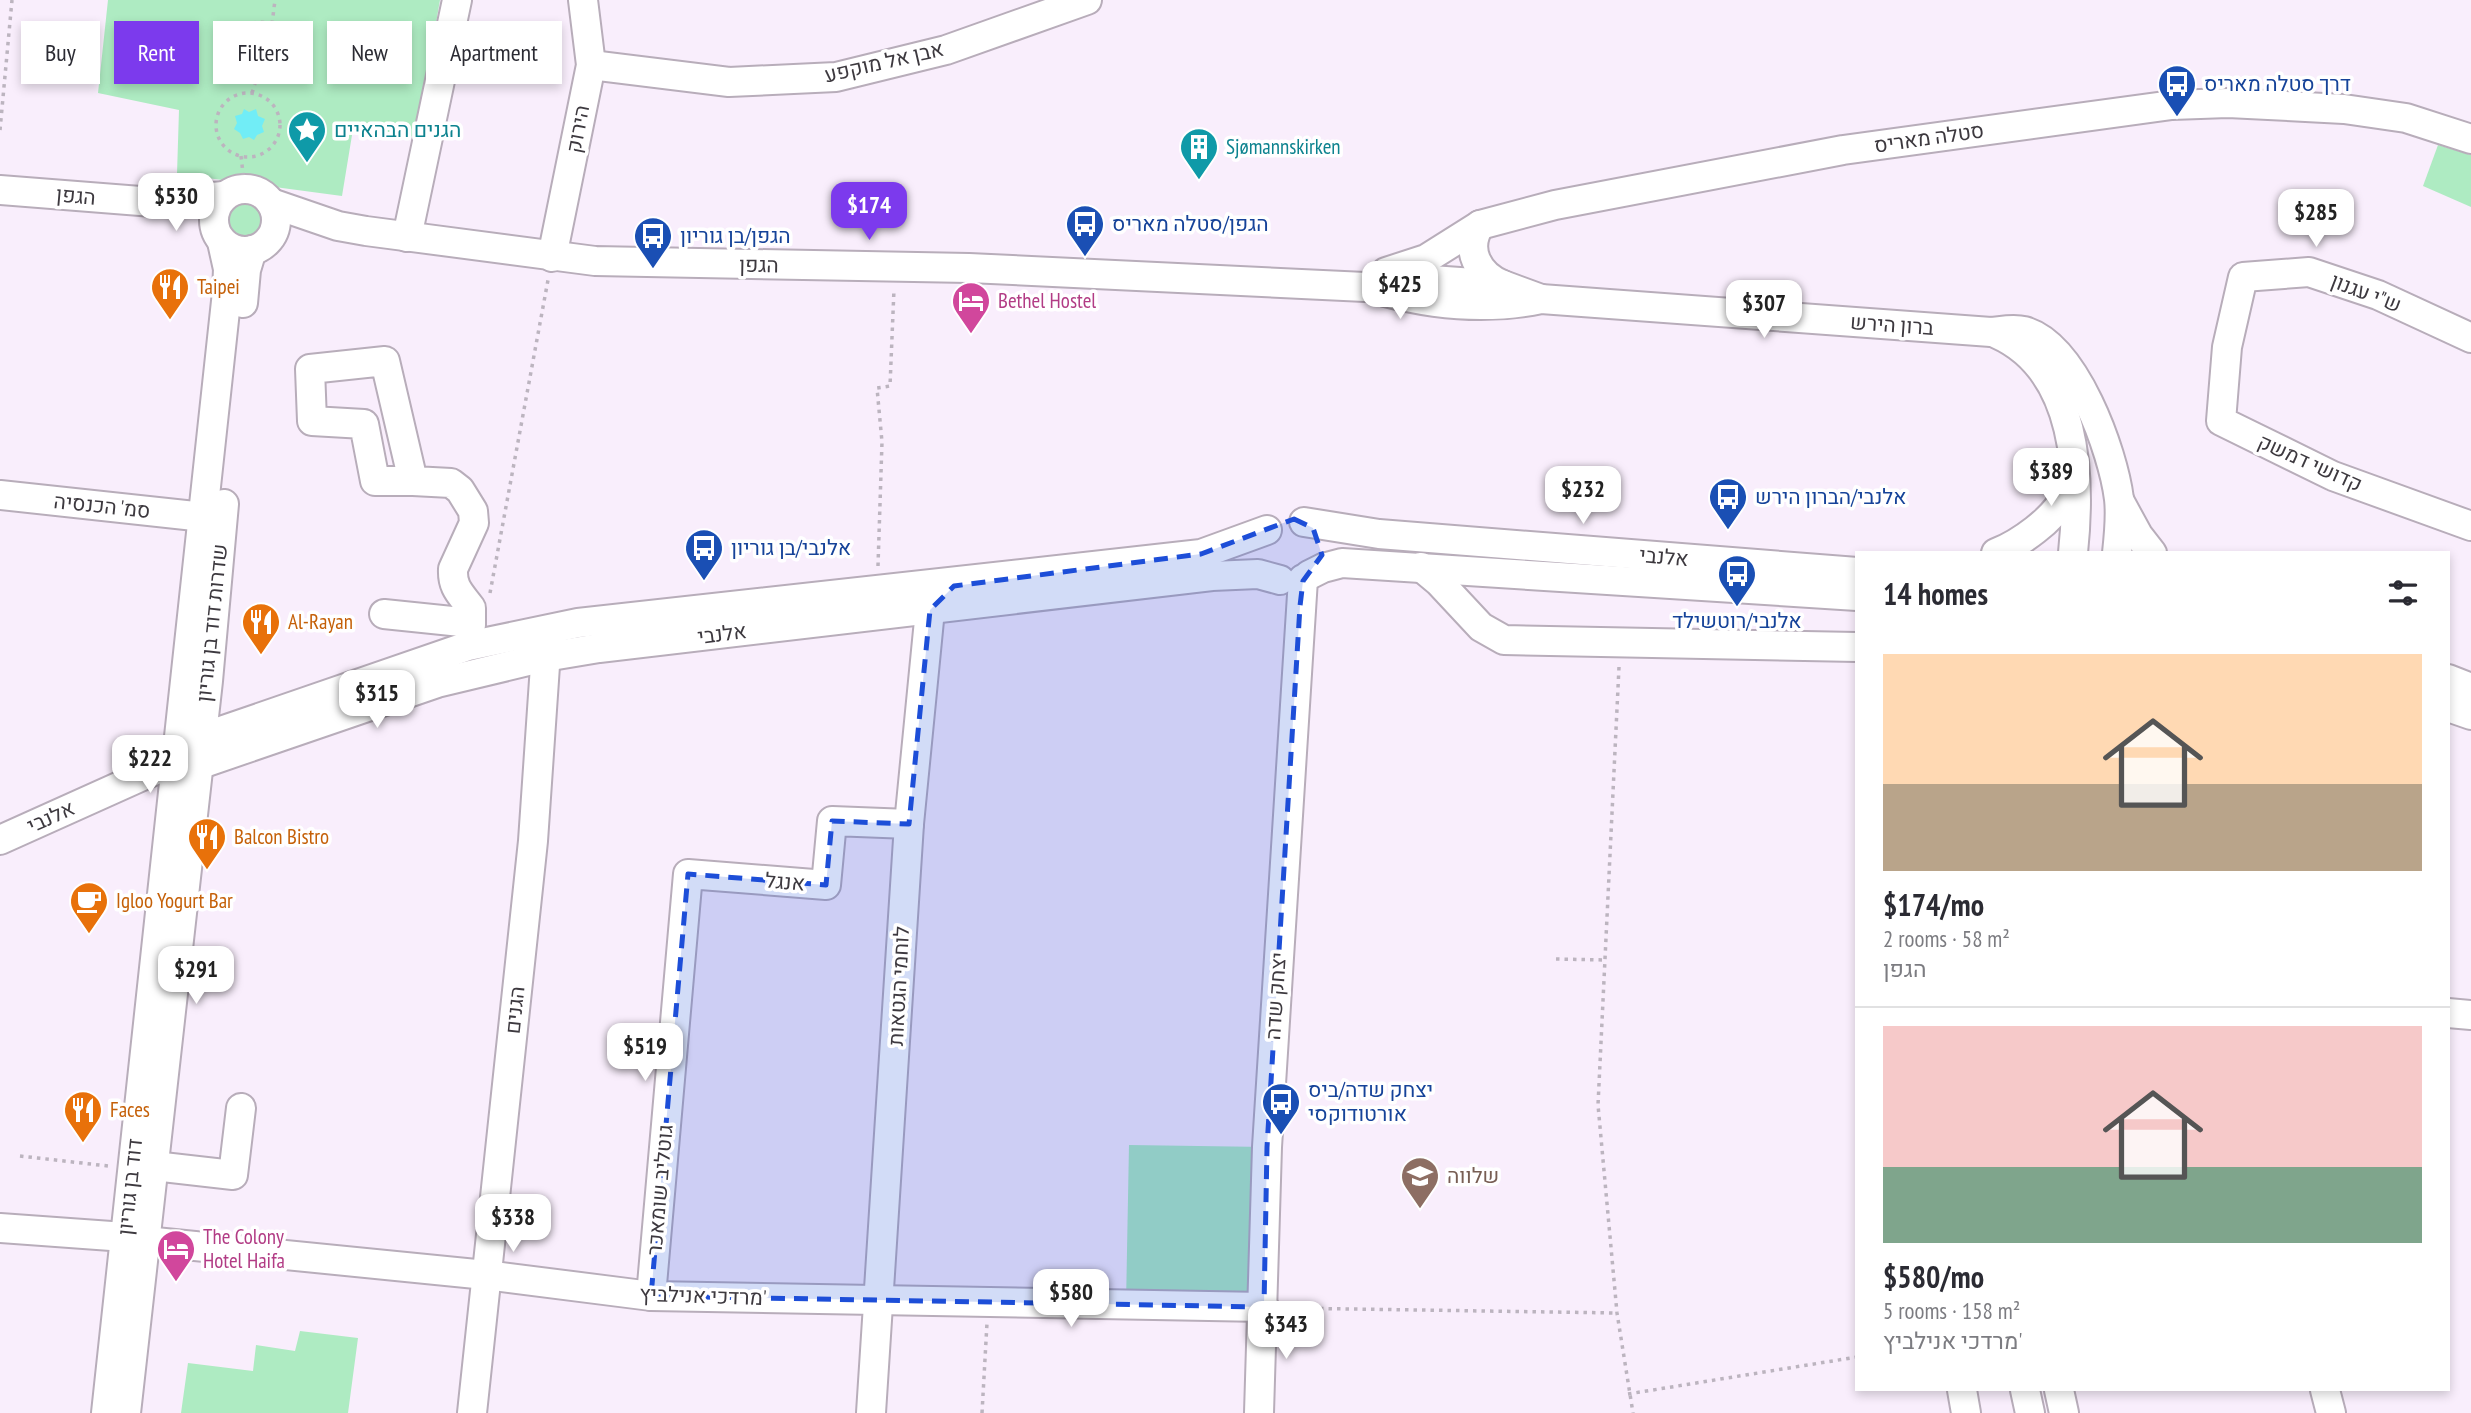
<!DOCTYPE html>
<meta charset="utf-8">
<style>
body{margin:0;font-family:"PT Sans Narrow",Heebo,sans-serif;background:#f2f2f3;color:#2b2b33;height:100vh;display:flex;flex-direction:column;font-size:26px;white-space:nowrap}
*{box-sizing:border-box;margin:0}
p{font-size:23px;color:#7c7c81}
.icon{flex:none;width:38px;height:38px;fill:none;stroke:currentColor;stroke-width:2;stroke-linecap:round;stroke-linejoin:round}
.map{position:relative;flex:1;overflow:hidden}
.side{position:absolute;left:1855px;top:551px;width:595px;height:840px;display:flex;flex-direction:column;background:#fff;border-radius:0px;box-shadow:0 4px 10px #0003}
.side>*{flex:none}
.guide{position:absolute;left:21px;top:21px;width:665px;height:63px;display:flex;gap:14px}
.price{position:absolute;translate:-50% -60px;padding:0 16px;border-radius:14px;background:#fff;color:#222;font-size:23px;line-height:46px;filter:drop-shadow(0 2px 4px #0008)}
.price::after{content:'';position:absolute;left:50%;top:42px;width:21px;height:16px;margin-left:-10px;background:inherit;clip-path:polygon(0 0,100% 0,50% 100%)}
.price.on{background:#7c3aed;color:#fff}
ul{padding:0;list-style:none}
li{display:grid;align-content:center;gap:14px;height:371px;padding:0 28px}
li+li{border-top:2px solid #e1e1e2}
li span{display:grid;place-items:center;height:217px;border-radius:0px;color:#555}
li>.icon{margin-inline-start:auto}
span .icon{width:126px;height:126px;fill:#fffc;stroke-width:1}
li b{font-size:30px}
h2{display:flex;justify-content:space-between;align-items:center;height:84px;padding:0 28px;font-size:30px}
.pill{padding:0 24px;border-radius:0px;background:#fff;box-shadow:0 4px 10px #0003;font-size:24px;line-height:63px}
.pill.on{background:#7c3aed;color:#fff}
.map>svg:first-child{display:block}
</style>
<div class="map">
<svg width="2471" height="1413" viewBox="0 0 2471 1413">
<rect width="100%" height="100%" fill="#f9eefc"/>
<g fill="#aeebc2">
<path d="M108,0H440L416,137L353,129L342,196L177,174L179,110L98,93Z"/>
<path d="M2438,145L2471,155V207L2423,186Z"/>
<circle cx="244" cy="221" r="17"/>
<path d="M1129,1145L1267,1147L1264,1307L1126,1305Z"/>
<path d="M300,1331L358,1338L348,1413H181L188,1363L253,1371L256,1345L295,1351Z"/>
</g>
<path fill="#71edf6" d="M244,109L249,112L256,109L258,116L265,119L262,126L264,132L257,135L254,140L249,137L243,139L240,133L234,129L237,123L235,116L242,114Z"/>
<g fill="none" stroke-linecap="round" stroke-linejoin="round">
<defs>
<g id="minor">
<path d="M591,65L729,82L836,77L946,50L1087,0"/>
<circle cx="245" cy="220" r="31"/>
<path d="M0,190L153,202L224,196"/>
<path d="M271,203L338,226L366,231L595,261L969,268L1365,287L1431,280L1503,285L1541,299"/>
<path d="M1480,225C1464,249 1478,275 1503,285"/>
<path d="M407,237L457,0"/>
<path d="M552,257L591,65L583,0"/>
<path d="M1386,272L1426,259L1480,225L1555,205L1843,150L2172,105L2228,103L2344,109L2406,118L2471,139"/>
<path d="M1385,292C1435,305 1489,310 1541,299L1991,332C2002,331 2013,328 2024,331C2075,345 2113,451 2119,499C2121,517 2119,535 2117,553"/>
<path d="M243,303L246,270L252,250"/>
<path d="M1997,334C2078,370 2081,477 2073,553"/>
<path d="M2471,338L2378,295L2309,272L2243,277L2227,347L2221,421L2333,476L2471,526"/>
<path d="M413,481H375L364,424L312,421L310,369L385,361L413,481L451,483L460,490L473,511L474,523L453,569C452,588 461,594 471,608V623"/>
<path d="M0,495L204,517"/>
<path d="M2120,502L2138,535L2152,553"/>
<path d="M1304,522L1379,534L1857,572"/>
<path d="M1996,553C2019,544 2055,519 2065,496C2068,490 2070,482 2072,475"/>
<path d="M1421,567L1439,582L1481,627L1504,640L1857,647"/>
<path d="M1309,575L1323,568L1342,563L1857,596"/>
<path d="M384,614L471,623L469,642"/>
<path d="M2448,679L2471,688"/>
<path d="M2448,707L2471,715"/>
<path d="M184,761L198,765L437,683L545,657L599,648L1212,576L1258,574L1280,580"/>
<path d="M0,840L178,760L200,740L224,730L468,646L578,623L1201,554L1267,530"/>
<path d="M2448,1013L2471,1015"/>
<path d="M154,1166L233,1175L241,1108"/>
<path d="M0,1228L125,1237"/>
<path d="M145,1241L486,1275L651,1296L1264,1307"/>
<path d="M651,1296L688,874L826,885L832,821L909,824"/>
<path d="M1962,1390L1966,1413"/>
<path d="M2025,1390L2030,1413"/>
<path d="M2059,1390L2064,1413"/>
<path d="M2325,1390L2331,1413"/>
<path d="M106,1413L227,292L228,269L222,242"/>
<path d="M126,1413L208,681L224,504"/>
<path d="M472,1413L533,841L546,651L549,641"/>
<path d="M871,1413L909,824L930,610L939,597"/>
<path d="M1259,1413L1267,1147L1303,579"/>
</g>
</defs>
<use href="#minor" stroke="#b8adba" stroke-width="32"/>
<g stroke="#bcb4bf" stroke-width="3.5" stroke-dasharray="3.5 5" stroke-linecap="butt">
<path d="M272,24L295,38L268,42L245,33Z"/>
<path d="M272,24L275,0"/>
<path d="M277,24L303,33"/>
<path d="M244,25L258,22L269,23"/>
<circle cx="248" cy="125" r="32"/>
<path d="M252,93L268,42"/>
<path d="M0,130L12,0"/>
<path d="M241,156L244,182"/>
<path d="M878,566L882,442L877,388L890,386L894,289"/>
<path d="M490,593L548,280"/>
<path d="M1619,667L1598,1105L1617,1313L1633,1413"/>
<path d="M1556,959L1605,960"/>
<path d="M20,1156L108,1166"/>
<path d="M1286,1308L1617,1313"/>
<path d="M1628,1394L1857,1357"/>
<path d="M982,1413L987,1323"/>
</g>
<use href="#minor" stroke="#fff" stroke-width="28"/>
</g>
<path fill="#1d4ed8" fill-opacity="0.2" stroke="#1d4ed8" stroke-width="5" stroke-dasharray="14 9" stroke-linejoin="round" d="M1294,519L1313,528L1322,555L1303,581L1300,606L1267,1147L1264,1307L651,1296L688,874L826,885L832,821L909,824L930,610L954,586L1201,554Z"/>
<defs>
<symbol id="bus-pin" viewBox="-11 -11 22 30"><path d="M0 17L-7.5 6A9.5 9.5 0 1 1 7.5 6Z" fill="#1a4fb4" stroke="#fff"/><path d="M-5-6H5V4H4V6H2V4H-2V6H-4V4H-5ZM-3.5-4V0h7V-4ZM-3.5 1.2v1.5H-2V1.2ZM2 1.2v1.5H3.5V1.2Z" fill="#fff"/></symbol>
<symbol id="sight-pin" viewBox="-11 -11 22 30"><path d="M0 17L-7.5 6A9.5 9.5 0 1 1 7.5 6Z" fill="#0f9aa8" stroke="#fff"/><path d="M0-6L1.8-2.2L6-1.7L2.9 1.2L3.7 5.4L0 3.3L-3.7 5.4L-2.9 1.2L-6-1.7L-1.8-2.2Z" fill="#fff"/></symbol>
<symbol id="building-pin" viewBox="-11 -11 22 30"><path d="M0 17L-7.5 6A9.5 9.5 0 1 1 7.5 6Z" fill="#0f9aa8" stroke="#fff"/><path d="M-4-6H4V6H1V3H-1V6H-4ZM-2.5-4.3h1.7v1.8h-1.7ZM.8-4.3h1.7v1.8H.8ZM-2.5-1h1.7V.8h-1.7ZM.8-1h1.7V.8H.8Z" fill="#fff"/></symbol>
<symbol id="restaurant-pin" viewBox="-11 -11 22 30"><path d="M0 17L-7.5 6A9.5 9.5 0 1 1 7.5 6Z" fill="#e8710a" stroke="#fff"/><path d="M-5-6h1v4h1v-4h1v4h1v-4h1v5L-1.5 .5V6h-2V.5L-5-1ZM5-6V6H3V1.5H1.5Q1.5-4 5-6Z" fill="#fff"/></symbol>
<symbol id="hotel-pin" viewBox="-11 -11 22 30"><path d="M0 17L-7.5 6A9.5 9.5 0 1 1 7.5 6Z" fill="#d1479c" stroke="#fff"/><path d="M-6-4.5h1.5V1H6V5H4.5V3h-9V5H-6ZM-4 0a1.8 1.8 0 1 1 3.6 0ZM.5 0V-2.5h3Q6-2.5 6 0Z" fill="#fff"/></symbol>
<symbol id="cafe-pin" viewBox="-11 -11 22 30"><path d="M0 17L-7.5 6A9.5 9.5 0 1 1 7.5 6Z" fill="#e8710a" stroke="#fff"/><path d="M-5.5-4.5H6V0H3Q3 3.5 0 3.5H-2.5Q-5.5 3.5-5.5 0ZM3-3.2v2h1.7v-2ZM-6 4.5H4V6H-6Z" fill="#fff"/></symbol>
<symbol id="school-pin" viewBox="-11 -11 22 30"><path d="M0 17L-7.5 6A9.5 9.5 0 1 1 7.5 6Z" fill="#8d6e63" stroke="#fff"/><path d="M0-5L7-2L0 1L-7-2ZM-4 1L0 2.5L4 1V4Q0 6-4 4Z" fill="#fff"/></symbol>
</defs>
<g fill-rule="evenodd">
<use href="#bus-pin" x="2155" y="62" width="44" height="60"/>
<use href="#sight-pin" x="285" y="108" width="44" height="60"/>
<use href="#building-pin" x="1177" y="125" width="44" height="60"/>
<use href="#bus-pin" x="1063" y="202" width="44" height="60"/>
<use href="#bus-pin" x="631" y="214" width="44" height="60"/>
<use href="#restaurant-pin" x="148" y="265" width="44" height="60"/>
<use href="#hotel-pin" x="949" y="279" width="44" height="60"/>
<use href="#bus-pin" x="1706" y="475" width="44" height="60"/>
<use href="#bus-pin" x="682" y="526" width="44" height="60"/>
<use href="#bus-pin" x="1715" y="552" width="44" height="60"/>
<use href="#restaurant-pin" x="239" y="600" width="44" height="60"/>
<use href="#restaurant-pin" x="185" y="815" width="44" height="60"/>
<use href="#cafe-pin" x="67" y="879" width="44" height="60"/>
<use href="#bus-pin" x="1259" y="1080" width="44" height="60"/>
<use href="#restaurant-pin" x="61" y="1088" width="44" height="60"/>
<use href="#school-pin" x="1398" y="1154" width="44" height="60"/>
<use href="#hotel-pin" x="154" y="1227" width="44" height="60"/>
</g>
<g text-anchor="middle" stroke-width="7" stroke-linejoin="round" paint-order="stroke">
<g font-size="21" fill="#3d393f" stroke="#fff">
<text transform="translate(884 62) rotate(-13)" y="7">אבן אל מוקפע</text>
<text transform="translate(578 129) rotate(-79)" y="7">הירוק</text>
<text transform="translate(1929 138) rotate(-8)" y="7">סטלה מאריס</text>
<text transform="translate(76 196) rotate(5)" y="7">הגפן</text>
<text transform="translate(759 265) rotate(1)" y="7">הגפן</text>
<text transform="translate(2366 293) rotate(21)" y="7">ש"י עגנון</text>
<text transform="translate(1892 325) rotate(4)" y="7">ברון הירש</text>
<text transform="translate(2310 463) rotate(24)" y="7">קדושי דמשק</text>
<text transform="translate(102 506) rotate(6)" y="7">סמ' הכנסיה</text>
<text transform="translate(1664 557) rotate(5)" y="7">אלנבי</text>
<text transform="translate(212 623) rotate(-84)" y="7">שדרות דוד בן גוריון</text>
<text transform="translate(722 634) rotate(-7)" y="7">אלנבי</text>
<text transform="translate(51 817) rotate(-24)" y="7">אלנבי</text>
<text transform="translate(785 882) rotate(5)" y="7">אנגל</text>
<text transform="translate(899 986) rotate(-87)" y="7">לוחמי הגטאות</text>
<text transform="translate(1276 996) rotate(-86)" y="7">יצחק שדה</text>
<text transform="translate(515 1010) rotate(-84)" y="7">הגנים</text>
<text transform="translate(130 1187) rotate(-84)" y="7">דוד בן גוריון</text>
<text transform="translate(660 1190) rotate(-85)" y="7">גוטליב שומאכר</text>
<text transform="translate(703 1296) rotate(2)" y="7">מרדכי אנילביץ'</text>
</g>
<g font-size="21" fill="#164399" stroke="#fff" text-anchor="start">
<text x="2204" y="91">דרך סטלה מאריס</text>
<text x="1112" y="231">הגפן/סטלה מאריס</text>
<text x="680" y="243">הגפן/בן גוריון</text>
<text x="1755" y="504">אלנבי/הברון הירש</text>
<text x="731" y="555">אלנבי/בן גוריון</text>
<text x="1737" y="628" text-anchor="middle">אלנבי/רוטשילד</text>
<text x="1308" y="1097">יצחק שדה/ביס<tspan x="1308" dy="24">אורטודוקסי</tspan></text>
</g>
<g font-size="21" fill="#0d838f" stroke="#fff" text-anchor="start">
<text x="334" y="137">הגנים הבהאיים</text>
<text x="1226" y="154">Sjømannskirken</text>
</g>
<g font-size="21" fill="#c56008" stroke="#fff" text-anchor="start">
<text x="197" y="294">Taipei</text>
<text x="288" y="629">Al-Rayan</text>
<text x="234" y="844">Balcon Bistro</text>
<text x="116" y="908">Igloo Yogurt Bar</text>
<text x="110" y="1117">Faces</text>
</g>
<g font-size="21" fill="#b23c85" stroke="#fff" text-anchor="start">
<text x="998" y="308">Bethel Hostel</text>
<text x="203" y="1244">The Colony<tspan x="203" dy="24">Hotel Haifa</tspan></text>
</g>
<g font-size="21" fill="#785e54" stroke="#fff" text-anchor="start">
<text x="1447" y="1183">שלווה</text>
</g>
</g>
</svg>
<b class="price" style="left:176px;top:233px">$530</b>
<b class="price on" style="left:869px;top:242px">$174</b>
<b class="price" style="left:2316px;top:249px">$285</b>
<b class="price" style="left:1400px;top:321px">$425</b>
<b class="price" style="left:1764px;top:340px">$307</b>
<b class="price" style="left:2051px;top:508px">$389</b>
<b class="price" style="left:1583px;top:526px">$232</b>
<b class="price" style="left:377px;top:730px">$315</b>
<b class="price" style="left:150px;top:795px">$222</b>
<b class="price" style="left:196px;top:1006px">$291</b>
<b class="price" style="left:645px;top:1083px">$519</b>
<b class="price" style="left:513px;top:1254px">$338</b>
<b class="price" style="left:1071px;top:1329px">$580</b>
<b class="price" style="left:1286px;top:1361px">$343</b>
<div class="guide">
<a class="pill">Buy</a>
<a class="pill on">Rent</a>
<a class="pill">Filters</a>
<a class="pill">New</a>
<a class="pill">Apartment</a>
</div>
<section class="side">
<h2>14 homes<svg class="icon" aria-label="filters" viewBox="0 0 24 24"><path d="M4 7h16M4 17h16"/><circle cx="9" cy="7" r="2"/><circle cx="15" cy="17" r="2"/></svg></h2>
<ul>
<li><span style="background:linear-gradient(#ffd9b3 60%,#b9a48a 0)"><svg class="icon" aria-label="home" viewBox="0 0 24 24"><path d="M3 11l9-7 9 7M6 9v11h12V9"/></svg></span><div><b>$174/mo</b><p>2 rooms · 58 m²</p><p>הגפן</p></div></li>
<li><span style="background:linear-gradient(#f6c9c9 65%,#7fa58c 0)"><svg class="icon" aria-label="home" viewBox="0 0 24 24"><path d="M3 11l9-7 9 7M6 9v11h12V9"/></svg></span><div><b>$580/mo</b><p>5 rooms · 158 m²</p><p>מרדכי אנילביץ'</p></div></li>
</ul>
</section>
</div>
